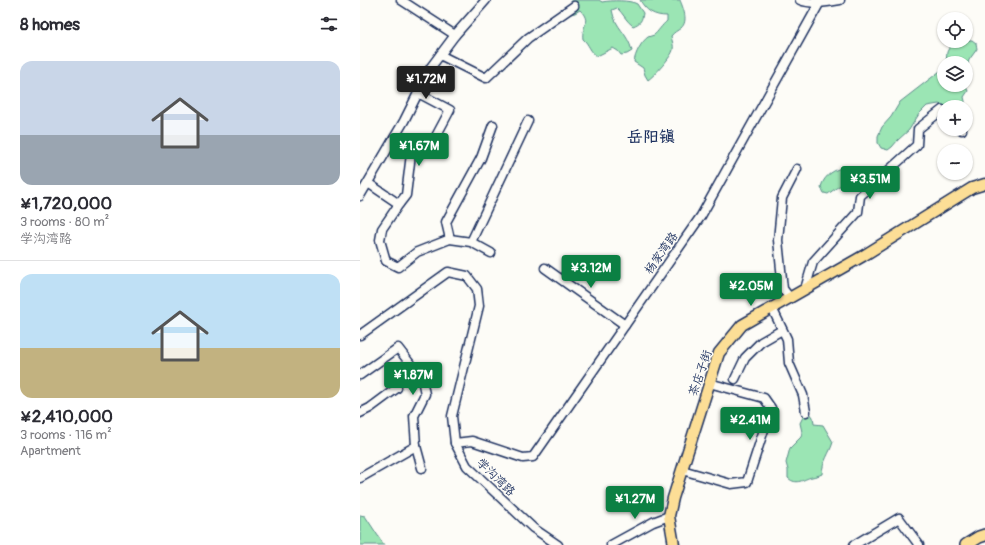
<!DOCTYPE html>
<meta charset="utf-8">
<style>
body{margin:0;font-family:Pangolin,"LXGW WenKai TC",sans-serif;background:#f2f2f3;color:#2b2b33;height:100vh;display:flex;flex-direction:column;font-size:15px;white-space:nowrap}
*{box-sizing:border-box;margin:0}
p{font-size:13px;color:#7c7c81}
.icon{flex:none;width:22px;height:22px;fill:none;stroke:currentColor;stroke-width:2;stroke-linecap:round;stroke-linejoin:round}
.map{position:relative;flex:1;overflow:hidden}
.sheet{display:flex;flex-direction:column;background:#fff;width:360px}
.sheet>*{flex:none}
.fabs{position:absolute;left:577px;top:12px;display:grid;gap:8px}
.fabs a{display:grid;place-items:center;width:36px;height:36px;border-radius:50%;background:#fff;box-shadow:0 1px 3px #0004;font-size:20px}
.price{position:absolute;translate:-50% -34px;padding:0 9px;border-radius:4px;background:#0b8043;color:#fff;font-size:13px;line-height:26px;filter:drop-shadow(0 1px 2px #0008)}
.price::after{content:'';position:absolute;left:50%;top:24px;width:12px;height:9px;margin-left:-6px;background:inherit;clip-path:polygon(0 0,100% 0,50% 100%)}
.price.current{background:#222;color:#fff}
ul{padding:0;list-style:none}
li{display:grid;align-content:center;gap:8px;height:212px;padding:0 20px}
li+li{border-top:1px solid #e1e1e2}
li span{display:grid;place-items:center;height:124px;border-radius:12px;color:#555}
li>.icon{margin-inline-start:auto}
span .icon{width:72px;height:72px;fill:#fffc;stroke-width:1}
li b{font-size:17px}
h2{display:flex;justify-content:space-between;align-items:center;height:48px;padding:0 20px;font-size:17px}
main{display:flex;flex:1;min-height:0}
.map>svg:first-child{display:block}
</style>
<main>
<section class="sheet">
<h2>8 homes<svg class="icon" aria-label="filters" viewBox="0 0 24 24"><path d="M4 7h16M4 17h16"/><circle cx="9" cy="7" r="2"/><circle cx="15" cy="17" r="2"/></svg></h2>
<ul>
<li><span style="background:linear-gradient(#c9d6e8 60%,#9aa5b1 0)"><svg class="icon" aria-label="home" viewBox="0 0 24 24"><path d="M3 11l9-7 9 7M6 9v11h12V9"/></svg></span><div><b>¥1,720,000</b><p>3 rooms · 80 m²</p><p>学沟湾路</p></div></li>
<li><span style="background:linear-gradient(#bfe0f5 60%,#c2b280 0)"><svg class="icon" aria-label="home" viewBox="0 0 24 24"><path d="M3 11l9-7 9 7M6 9v11h12V9"/></svg></span><div><b>¥2,410,000</b><p>3 rooms · 116 m²</p><p>Apartment</p></div></li>
</ul>
</section>
<div class="map">
<svg width="625" height="545" viewBox="0 0 625 545">
<rect width="100%" height="100%" fill="#fdfcf7"/>
<filter id="ink" filterUnits="userSpaceOnUse"><feTurbulence type="fractalNoise" baseFrequency=".025" numOctaves="2"/><feDisplacementMap in="SourceGraphic" scale="8" xChannelSelector="R" yChannelSelector="G"/><feConvolveMatrix kernelMatrix="1 2 1 2 8 2 1 2 1" color-interpolation-filters="sRGB"/></filter>
<g filter="url(#ink)">
<g fill="#9be5b4" stroke="#5b8a89">
<path d="M211,0H239L242,2C252,0 270,0 277,4C279,7 281,10 283,13C282,20 281,23 273,26C266,21 263,13 257,8L252,10C255,28 268,33 272,51L267,54L261,55L258,51L253,48L237,56C230,52 229,44 223,39C221,26 232,22 220,10L215,13L207,15L212,6Z"/>
<path d="M280,0H320C323,8 329,21 321,28C317,31 314,32 311,36C312,41 314,45 313,50C312,56 294,76 288,80L285,75L283,68L274,62C275,54 281,42 288,37C290,36 292,36 294,35C297,33 302,25 307,21V16C294,16 286,11 280,0Z"/>
<path d="M606,40H612L616,43L617,49L609,60L606,71V63H586L587,52L592,42Z"/>
<path d="M584,68V85H605L608,91L604,97L605,101L604,107H586L579,104L567,106L559,114L549,130L538,140L532,147L528,150L521,148L518,143V136L522,127L531,117L540,102Z"/>
<path d="M487,167C493,168 496,173 497,179L495,181L486,186H479L468,194L464,193L461,187C464,175 476,168 487,167Z"/>
<path d="M446,411L450,413L453,417L454,424L463,425L473,442C470,453 462,462 462,474C458,476 456,476 452,477C443,479 437,486 428,478V470L426,463L430,448L441,437L442,432L440,423Z"/>
<path d="M0,515L5,516L24,545H0Z"/>
</g>
<g fill="none" stroke-linecap="round" stroke-linejoin="round">
<defs>
<g id="minor">
<path d="M41,0L95,35"/>
<path d="M440,0C452,5 468,2 480,0"/>
<path d="M80,55L126,78L168,38L214,6"/>
<path d="M58,93L90,110L74,140"/>
<path d="M601,129L602,130"/>
<path d="M32,142L51,154L46,195L39,204"/>
<path d="M8,183L39,204L22,229L20,240L26,261L38,267L57,252L90,239L111,242L131,253"/>
<path d="M0,196L44,121L71,67L95,35L126,0"/>
<path d="M90,239L86,222L121,158L133,125"/>
<path d="M111,242L168,121"/>
<path d="M185,268L265,325"/>
<path d="M445,289L453,262L498,212L500,196L557,145L558,129L582,110L584,112"/>
<path d="M430,298L423,289L418,240L422,198L437,169"/>
<path d="M412,308L427,339L429,363L443,395L446,412"/>
<path d="M0,335L88,272L107,276L117,289L119,306L92,416L95,443L107,466L173,528L198,545"/>
<path d="M0,375L38,348L62,379L65,394L54,416L56,446L62,468"/>
<path d="M375,379L385,358L401,342L422,330"/>
<path d="M0,413L10,408L37,388"/>
<path d="M95,443L112,441L163,458L173,457L341,216L460,2"/>
<path d="M322,470L371,484L387,482L411,408L404,398L349,383"/>
<path d="M0,478L56,446"/>
<path d="M251,545L293,522L309,516"/>
<path d="M494,545L539,518L559,545"/>
</g>
<path id="major" d="M314,545L309,516L313,498L359,353L382,325L503,256L612,188L625,184"/>
<path id="highway" d="M606,545L619,537L625,535"/>
</defs>
<use href="#minor" stroke="#1b2f5e" stroke-width="11"/>
<use href="#major" stroke="#1b2f5e" stroke-width="13"/>
<use href="#highway" stroke="#1b2f5e" stroke-width="14"/>
<use href="#minor" stroke="#fdfcf7" stroke-width="8"/>
<use href="#major" stroke="#fcde96" stroke-width="10"/>
<use href="#highway" stroke="#fcde96" stroke-width="11"/>
</g>
</g>
<g text-anchor="middle" stroke-width="3" stroke-linejoin="round" paint-order="stroke">
<g font-size="12" fill="#1b2f5e" stroke="#fdfcf7">
<text transform="translate(301 253) rotate(-55)" y="4">杨家湾路</text>
<text transform="translate(340 373) rotate(-71)" y="4">茶店子街</text>
<text transform="translate(136 477) rotate(44)" y="4">学沟湾路</text>
</g>
<g font-size="16" font-weight="bold" fill="#1b2f5e" stroke="#fdfcf7">
<text x="291" y="142">岳阳镇</text>
</g>
</g>
</svg>
<div class="fabs">
<a><svg class="icon" aria-label="locate" viewBox="0 0 24 24"><circle cx="12" cy="12" r="6"/><path d="M12 2v4M12 18v4M2 12h4M18 12h4"/></svg></a>
<a><svg class="icon" aria-label="layers" viewBox="0 0 24 24"><path d="M12 4l9 5-9 5-9-5zM3 14l9 5 9-5"/></svg></a>
<a>+</a>
<a>−</a>
</div>
<b class="price current" style="left:66px;top:100px">¥1.72M</b>
<b class="price" style="left:59px;top:167px">¥1.67M</b>
<b class="price" style="left:510px;top:200px">¥3.51M</b>
<b class="price" style="left:231px;top:289px">¥3.12M</b>
<b class="price" style="left:391px;top:307px">¥2.05M</b>
<b class="price" style="left:53px;top:396px">¥1.87M</b>
<b class="price" style="left:390px;top:441px">¥2.41M</b>
<b class="price" style="left:275px;top:520px">¥1.27M</b>
</div>
</main>
